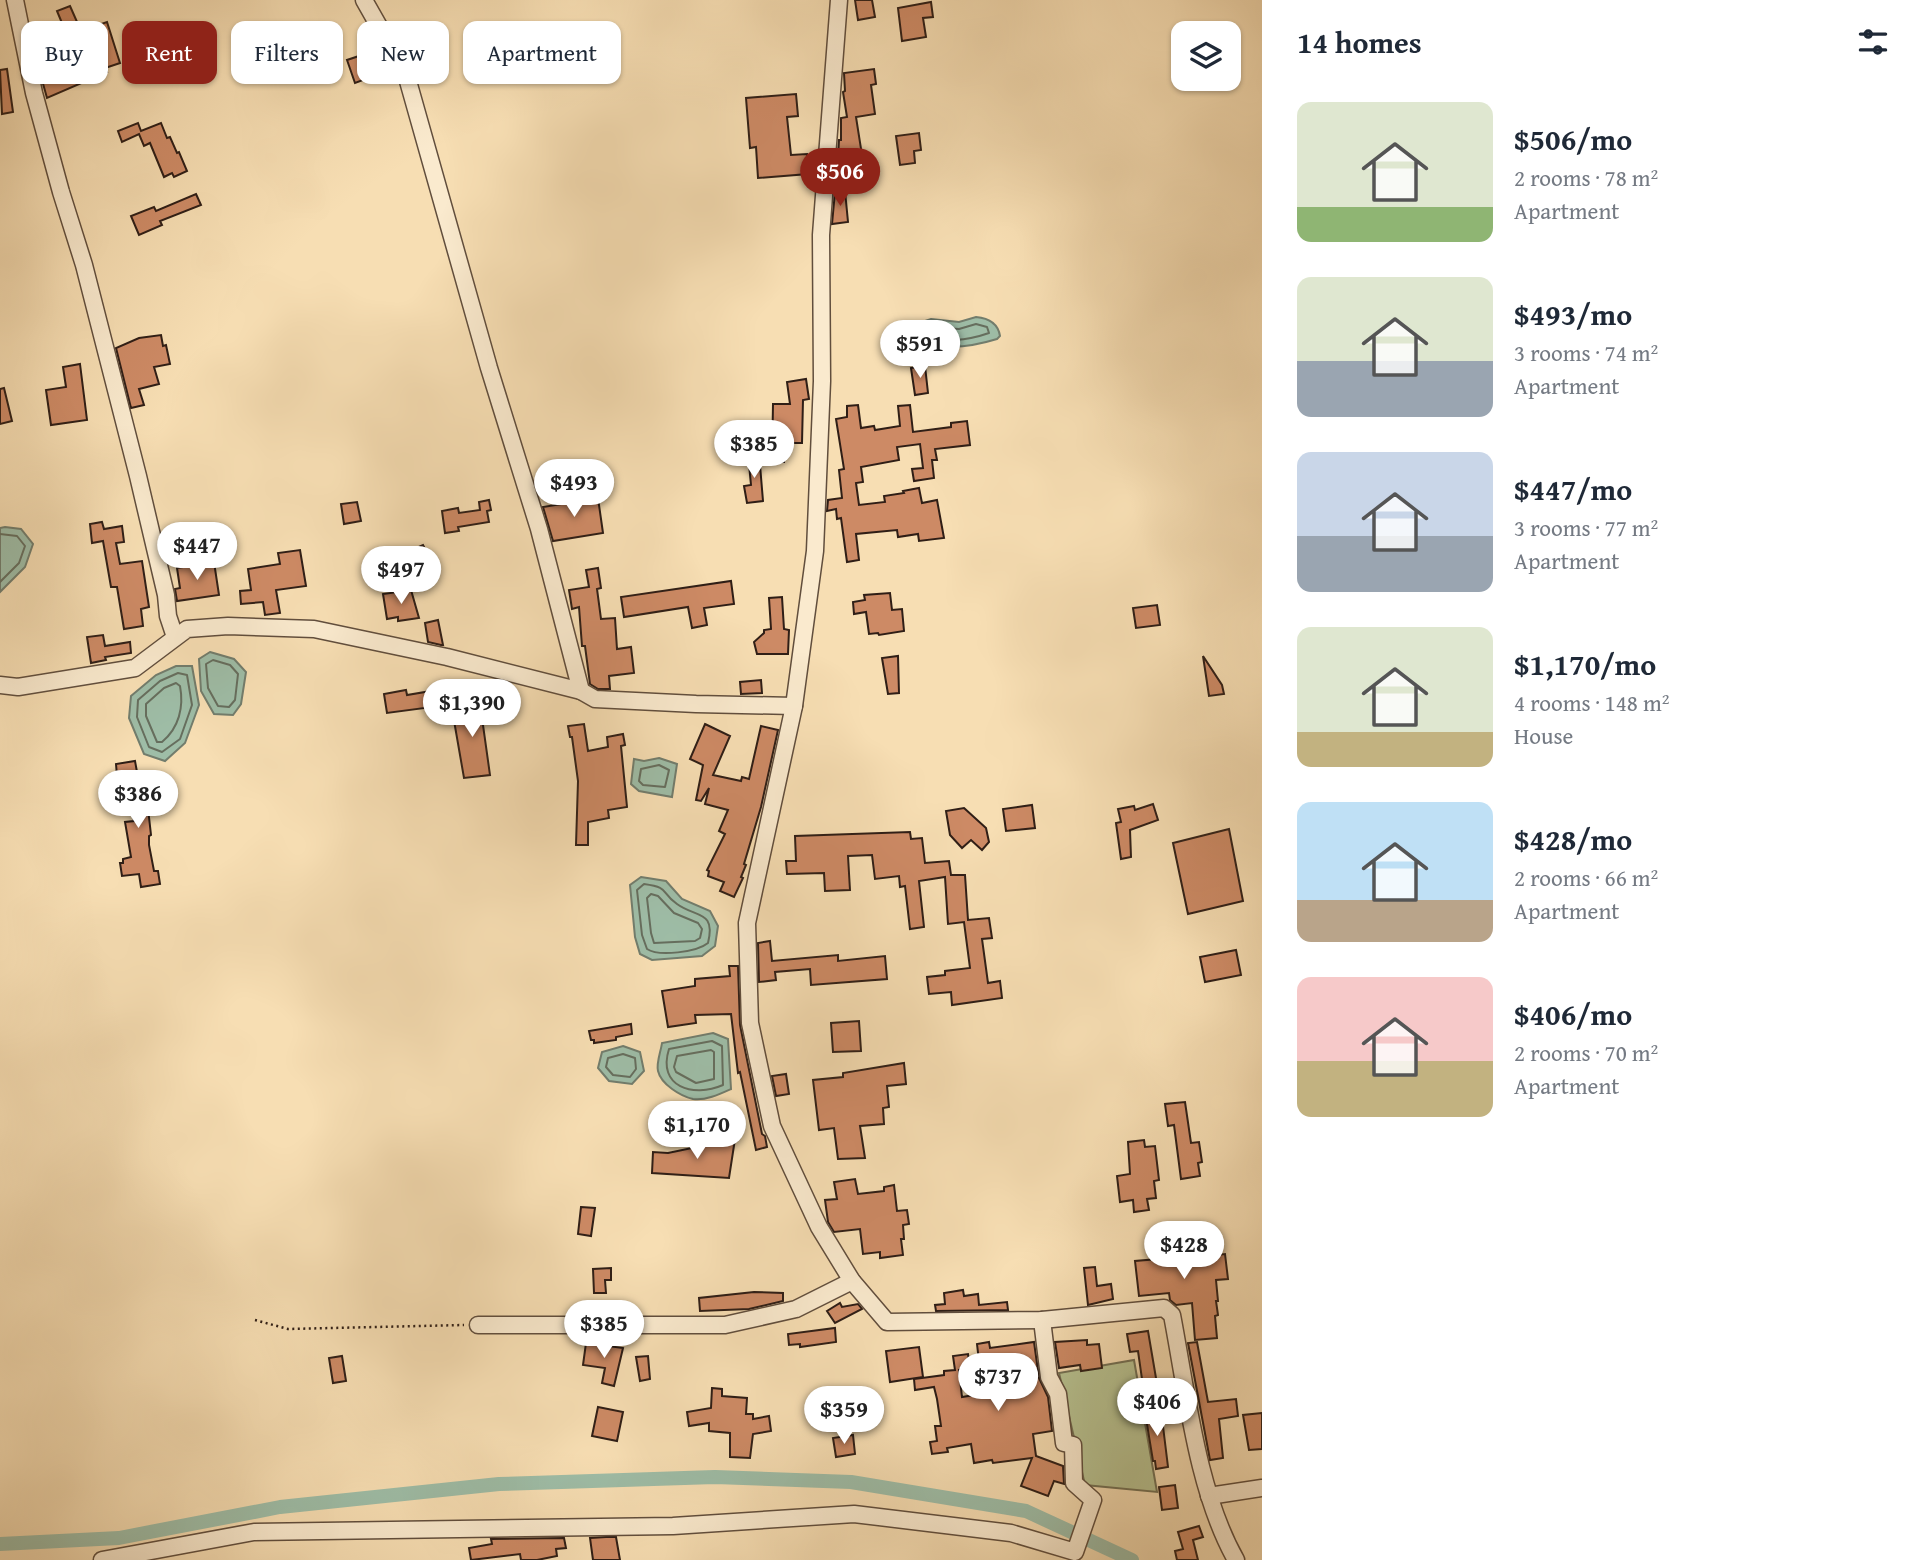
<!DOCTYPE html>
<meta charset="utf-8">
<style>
body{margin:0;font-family:"Gentium Book Plus",serif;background:#f2f2f3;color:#1f2937;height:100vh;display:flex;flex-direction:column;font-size:26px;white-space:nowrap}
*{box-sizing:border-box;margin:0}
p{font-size:23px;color:#747a83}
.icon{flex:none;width:38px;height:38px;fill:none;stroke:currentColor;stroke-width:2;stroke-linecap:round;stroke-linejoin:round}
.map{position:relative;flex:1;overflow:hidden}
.drawer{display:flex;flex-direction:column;background:#fff;width:665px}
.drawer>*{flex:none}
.top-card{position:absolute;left:21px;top:21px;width:665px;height:63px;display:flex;gap:14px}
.fabs{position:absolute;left:1171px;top:21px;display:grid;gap:14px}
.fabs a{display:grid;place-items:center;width:70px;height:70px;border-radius:14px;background:#fff;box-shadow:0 2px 5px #0004;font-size:35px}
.price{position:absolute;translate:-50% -60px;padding:0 16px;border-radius:24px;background:#fff;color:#222;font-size:23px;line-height:46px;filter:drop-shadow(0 2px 4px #0008)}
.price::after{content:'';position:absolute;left:50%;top:42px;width:21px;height:16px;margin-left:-10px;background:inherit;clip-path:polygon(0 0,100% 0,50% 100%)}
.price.active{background:#8f2418;color:#fff}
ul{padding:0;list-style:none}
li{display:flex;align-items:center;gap:21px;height:175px;padding:0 35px}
li span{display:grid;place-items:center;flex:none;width:196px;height:140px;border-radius:14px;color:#555}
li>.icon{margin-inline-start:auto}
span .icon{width:84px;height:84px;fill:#fffc;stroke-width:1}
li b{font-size:30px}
h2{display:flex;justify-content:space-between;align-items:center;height:84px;padding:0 35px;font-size:30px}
.pill{padding:0 24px;border-radius:14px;background:#fff;box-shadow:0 2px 5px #0004;font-size:24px;line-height:63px}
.pill.active{background:#8f2418;color:#fff}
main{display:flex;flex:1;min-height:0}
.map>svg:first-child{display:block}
</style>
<main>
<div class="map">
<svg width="1262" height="1560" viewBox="0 0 1262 1560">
<rect width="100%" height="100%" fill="#f7deb3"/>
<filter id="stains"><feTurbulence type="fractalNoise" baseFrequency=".00286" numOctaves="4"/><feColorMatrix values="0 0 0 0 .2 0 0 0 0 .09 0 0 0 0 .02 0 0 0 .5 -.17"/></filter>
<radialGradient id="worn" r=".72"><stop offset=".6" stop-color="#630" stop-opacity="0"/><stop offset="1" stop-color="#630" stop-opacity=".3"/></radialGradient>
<path fill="#b7c291" stroke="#737054" stroke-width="2" d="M1134,1360L1157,1492L1085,1485L1059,1373Z"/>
<g fill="#9ebda7" stroke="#727d6d" stroke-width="2">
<path d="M976,317C987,318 998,323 1000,336L997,339C971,347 939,352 916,337V324L931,319L959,322Z"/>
<path d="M5,527L21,529L33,544L25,567L0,592V528Z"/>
<path d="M210,652L234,659L246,672L241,704L233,715L214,714L201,691L199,659Z"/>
<path d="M176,666H192L199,705L185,743L165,761L144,754L129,718L131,696L156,675Z"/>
<path d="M659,758L677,764L672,797L639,791L631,784L634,759L644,761Z"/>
<path d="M641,877L666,881L682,899L710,911L718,926L715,946L702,956L652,960L640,954L635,937L630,885Z"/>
<path d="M713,1033L728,1039L731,1089C720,1094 705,1101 693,1099C680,1096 661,1084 658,1071C656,1063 661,1051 662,1043Z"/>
<path d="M623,1046L640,1052L644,1071L632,1084L609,1081L598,1068L602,1052Z"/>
</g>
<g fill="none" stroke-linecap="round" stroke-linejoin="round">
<g stroke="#666e5e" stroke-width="2">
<path d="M976,324L987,327L989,333C972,339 937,346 923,332L927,327L959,329Z"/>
<path d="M0,534L17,536L25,546L19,563L0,582"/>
<path d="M213,660L230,665L238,674L235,700L229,707L218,706L208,688L206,664Z"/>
<path d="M178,673L187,675L192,705L180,739L162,752L149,747L137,717L138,700L160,681Z"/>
<path d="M176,683L180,686C184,707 179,728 162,742H157L146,716V704L164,688Z"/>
<path d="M659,765L669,770L665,787L643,785L639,781L641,769Z"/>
<path d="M644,884C671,888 659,891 677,904C696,918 716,910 708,943C697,952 659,957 647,949L642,935L637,890Z"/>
<path d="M651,894L658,896L674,913L698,923L702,929L700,938L695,941L654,943L651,933L647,898Z"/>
<path d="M712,1041L722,1046L723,1085C693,1098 657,1087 669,1049Z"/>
<path d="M711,1050L714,1052V1079L696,1083L676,1072L674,1067L677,1056Z"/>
<path d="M623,1054L635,1058L636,1069L630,1077L613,1075L606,1067L608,1058Z"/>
</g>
<path stroke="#9ebda7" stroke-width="14" d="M0,1544L119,1538L280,1507L499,1484L715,1477L851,1482L1026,1511L1132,1560"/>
</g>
<g fill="#cd8a65" stroke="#2f1e16" stroke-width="2">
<path d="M855,0H872L875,17L858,20Z"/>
<path d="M931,2L933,17L923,18L926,37L902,41L898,8Z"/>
<path d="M70,6L81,31L107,22L120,63L105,68L107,72L47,98L42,80L50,76L41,51L69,40L57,11Z"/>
<path d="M374,51L382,73L355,83L347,60Z"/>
<path d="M7,69L13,112L2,114L0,70Z"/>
<path d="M874,69L876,84L871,85L875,114L856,117L862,155L838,157L839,140H841V118L847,117L843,92L845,91L844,73Z"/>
<path d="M796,94L798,116L787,117L791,155L807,154L808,174L758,178L756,147L750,148L746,98Z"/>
<path d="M138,123L141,131L161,123L167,138L170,137L177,153L179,152L187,171L174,177L172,173L164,177L150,143L144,146L139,134L122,142L118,131Z"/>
<path d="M919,133L921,150L914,151L915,163L900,165L896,136Z"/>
<path d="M845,191L848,222L832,224L835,192Z"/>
<path d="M196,194L201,205L160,221L162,225L139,235L131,216L154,207L156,211Z"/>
<path d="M161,335L163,346L166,345L170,364L154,367L159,384L139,389L144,405L131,408L116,348L139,338Z"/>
<path d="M80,364L87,420L51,425L46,390L66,387L63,367Z"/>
<path d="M925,366L928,393L915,395L911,368Z"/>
<path d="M806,379L809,399L803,400L802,443H784V462H772L773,404H790L787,382Z"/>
<path d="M4,388L12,421L0,424V389Z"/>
<path d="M858,405L861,428L874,426L875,430L900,426L898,406L910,405L913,432L951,427V423L967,421L970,445L935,449L937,460H932L934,478L914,481L912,469L923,468L920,444L897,447L899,460L861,467L863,482L856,483L859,505L885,502L884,496L904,493L903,491L919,488L922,503L937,500L944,538L919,541L918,534L898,537L897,530L856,534L859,560L847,562L841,518L837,519L836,509L827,511L828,500L842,498L839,470L844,469L836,419L847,417V406Z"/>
<path d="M759,453L763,501L747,503L744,486L751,485L748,454Z"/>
<path d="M598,498L603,533L553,541L543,507Z"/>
<path d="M489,500L491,510L487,511L489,522L458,527L459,531L445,533L442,511L458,508L459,513L480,510L479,502Z"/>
<path d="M357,502L361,521L344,524L341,504Z"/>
<path d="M102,522L104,529L122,526L124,542L116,543L120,564L142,561L149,607L141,609L143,626L124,629L117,587H111L103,541L92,543L90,524Z"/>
<path d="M423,545L433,566L410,576L400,555Z"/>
<path d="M300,550L306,586L276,590L280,613L265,615L263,602L241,604L240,591L251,590L248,569L280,564L278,553Z"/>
<path d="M214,562L219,595L177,601L175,589L180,588L177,568Z"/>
<path d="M598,568L601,588L597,589L601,619L615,618L617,649L631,647L634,673L609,676L610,689H598L590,684L585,646H582L579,607L572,609L569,590L589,587L586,570Z"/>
<path d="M731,581L734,604L704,608L707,625L692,628L688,607L624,617L621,597Z"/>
<path d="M411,590L419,618L398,621V617L387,619L383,594Z"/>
<path d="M890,593L892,610L902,609L904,631L879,635L878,633L869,634L866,612L854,614L853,602L865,600L864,595Z"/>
<path d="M782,597L784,629L789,630L788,654H757L754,642L764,633V630L771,629L769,598Z"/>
<path d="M1157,605L1160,625L1136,628L1133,608Z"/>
<path d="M438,620L443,645H441L428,642L425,623Z"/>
<path d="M103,635L105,646L130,642L131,653L105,657L106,660L91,663L87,637Z"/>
<path d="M898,656L899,693L888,694L882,658Z"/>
<path d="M1203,656L1222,685L1224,694L1209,696Z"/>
<path d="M761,680L762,693L741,694L740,682Z"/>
<path d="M406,690L407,695L437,690L440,706L387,713L384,694Z"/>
<path d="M481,697L484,718H482L490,775L464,778L452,709L471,706L470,699Z"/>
<path d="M584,724L588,751L608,747L607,737L623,734L625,745L621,746L627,807L608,810L609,818L588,822V845H576L578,781L572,737H570L568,726Z"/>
<path d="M705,724L730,736L713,775L741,781L742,777L749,779L761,726L778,730L761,807L744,864L746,865L741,877L743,878L734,897L720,891L724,882L708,876L709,871L707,870L725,834L719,831L728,810L705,804L709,788L701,801L696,800L703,765L690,759Z"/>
<path d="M135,761L139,783L145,782L151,835L149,836V845L154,871H158L160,884L141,887L139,874L122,876L120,863H123V859L131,857L125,822L134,821L127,775L117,776L116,764Z"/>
<path d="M1153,804L1158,820L1130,830L1131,857L1121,859L1116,823L1121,822L1118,809L1134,806L1135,810Z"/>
<path d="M1032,805L1035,828L1006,831L1003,809Z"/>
<path d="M964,808L986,828L989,842L982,850L971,840L962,848L950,835L946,811Z"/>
<path d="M1229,829L1243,901L1188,914L1173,843Z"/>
<path d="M910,832L911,839L922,838L925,863L949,861L951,875H965L968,920L989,918L992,938L982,939L988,983L1000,981L1002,998L952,1005L951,992L929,994L927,977L945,975V971L970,968L964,922L948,924L945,877L919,881L924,927L910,929L905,886L900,887L899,876L875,879L872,855L848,856L850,890L825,891L824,873L787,874L786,861H796L795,836Z"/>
<path d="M770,941L772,961L838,955V961L885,956L887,979L811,985L810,969L775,972L776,980L759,982L758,943Z"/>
<path d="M1236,950L1241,975L1205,982L1200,957Z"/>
<path d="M729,966H738L740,1025L762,1134L765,1136L767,1147L756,1150L740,1072L738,1073L731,1014L695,1015L696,1023L668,1027L662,991L695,986V979L730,976Z"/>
<path d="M859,1021L861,1051L833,1052L831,1023Z"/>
<path d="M631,1024L632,1034L616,1037V1040L594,1043V1040H591L589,1031Z"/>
<path d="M904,1063L906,1084L887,1086L889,1107L883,1108L884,1124L860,1126L865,1158L838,1159L834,1128L819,1130L813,1080L843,1077V1073Z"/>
<path d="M786,1074L789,1094L776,1096L772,1076Z"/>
<path d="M1185,1102L1191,1143L1199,1142L1202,1162L1198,1163L1200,1176L1181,1179L1174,1125L1168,1126L1165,1104Z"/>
<path d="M735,1139L729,1178L652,1173L653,1152L668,1153Z"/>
<path d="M1144,1140L1145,1147L1155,1146L1159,1180L1154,1181L1156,1198L1147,1199L1149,1210L1134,1212L1133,1200L1120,1202L1117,1176L1130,1174L1128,1142Z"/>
<path d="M855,1179L858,1194L884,1191V1187L894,1185L897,1211L907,1210L909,1224L903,1225L904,1239H901L903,1255L880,1258V1252L863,1254L860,1229L834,1232L828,1222L825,1200L837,1199L834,1182Z"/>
<path d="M581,1207L595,1208L591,1236L578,1234Z"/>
<path d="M1166,1225L1168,1245L1191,1243L1192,1258L1225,1254L1228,1279L1216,1280L1218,1301H1216L1218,1315L1215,1316L1217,1338L1195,1340L1192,1303L1176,1305L1170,1300L1169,1293L1139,1296L1135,1261L1158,1259L1155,1226Z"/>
<path d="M1095,1267L1097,1286L1111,1284L1113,1299L1088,1305L1084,1268Z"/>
<path d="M611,1268V1280H605L606,1293H594L593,1269Z"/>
<path d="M963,1290L964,1296L978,1294L979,1305L1007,1302L1008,1310L936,1311L935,1305L945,1304L944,1293Z"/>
<path d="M754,1292L783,1293V1301L749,1309L700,1311L699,1298Z"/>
<path d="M840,1303L842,1307L858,1304L862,1309L835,1323L827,1311Z"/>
<path d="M835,1328L836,1342L800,1347V1344L789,1345L788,1334Z"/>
<path d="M1148,1331L1157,1384L1143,1386L1138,1351L1130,1352L1127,1334Z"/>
<path d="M1087,1340V1345L1099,1344L1102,1368L1081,1371L1080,1365L1059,1368L1055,1342Z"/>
<path d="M989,1342L990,1348L1034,1342L1039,1378L1048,1397L1052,1431L1033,1434L1036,1456L1063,1466L1064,1484L1054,1481L1048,1496L1021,1486L1032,1458L993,1463L992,1460L974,1463L971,1444L947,1448L948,1452L932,1454L930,1442L937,1441L935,1426H941L937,1399L934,1387L915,1390L914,1379L944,1375V1371L955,1370L953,1356L968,1354L970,1369L959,1370L962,1397L986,1393L989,1392L988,1385L992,1384L989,1359L979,1361L977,1344Z"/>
<path d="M1197,1342L1208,1402L1236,1399L1238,1416L1219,1419L1223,1458L1210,1460L1207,1444L1188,1343Z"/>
<path d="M586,1343L623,1348L614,1386L602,1383L605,1368L583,1365Z"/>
<path d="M919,1347L923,1377L890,1382L886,1351Z"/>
<path d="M342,1356L346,1381L333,1383L329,1358Z"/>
<path d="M648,1356L650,1379L640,1381L636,1357Z"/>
<path d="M712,1388L722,1389V1396L747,1398L746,1414H753V1419L769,1416L771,1431L753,1434L750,1458L730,1457V1433L709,1431V1423L689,1426L687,1412L711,1408Z"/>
<path d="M598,1407L623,1412L617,1441L592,1436Z"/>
<path d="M1161,1410L1168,1467L1156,1469L1155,1461H1153L1145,1412Z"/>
<path d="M1262,1413V1449L1249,1450L1243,1415Z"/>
<path d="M853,1435L855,1454L836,1457L833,1438Z"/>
<path d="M1175,1485L1178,1508L1162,1510L1159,1487Z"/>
<path d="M1199,1526L1203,1537L1193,1540L1198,1560H1177L1175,1551L1183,1549L1178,1532Z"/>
<path d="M606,1537H616L620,1560H593L590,1538Z"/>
<path d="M564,1538L566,1548L556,1549L557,1556L537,1560H521L520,1554L471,1560L469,1548L492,1544L491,1539Z"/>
</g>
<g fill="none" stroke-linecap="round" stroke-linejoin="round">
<defs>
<g id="minor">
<path d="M15,0L34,93L61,192L84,265L138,476L166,595L168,616L175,637"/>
<path d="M364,0L406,74L489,368L539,529L581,691"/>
<path d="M839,0L821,235L822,381L815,551L794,706L747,923L750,1023L772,1126L819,1227L852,1281L887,1322L1042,1320L1164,1308L1172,1315C1187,1393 1197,1491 1236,1560"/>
<path d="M0,685L18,687L135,668L187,629L228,626L314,629L447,657L581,691L595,699L696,704L794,706"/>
<path d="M478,1325H725L796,1309L852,1281"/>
<path d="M1209,1496L1262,1488"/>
<path d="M102,1560L254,1532L673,1526L854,1514L1011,1533L1075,1552L1093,1500L1074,1483L1073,1445L1064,1443L1058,1394L1049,1377L1042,1320"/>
</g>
</defs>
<use href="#minor" stroke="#614e3d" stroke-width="19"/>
<path stroke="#2f1e16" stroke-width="2.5" stroke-dasharray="2 3.5" stroke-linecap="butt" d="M255,1320L288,1329L464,1325"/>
<use href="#minor" stroke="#faeace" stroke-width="16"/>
</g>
<rect width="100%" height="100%" filter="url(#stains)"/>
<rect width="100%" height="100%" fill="url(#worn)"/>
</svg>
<div class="fabs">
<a><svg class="icon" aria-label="layers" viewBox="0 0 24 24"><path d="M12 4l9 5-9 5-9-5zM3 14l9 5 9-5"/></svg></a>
</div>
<b class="price active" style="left:840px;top:208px">$506</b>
<b class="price" style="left:920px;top:380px">$591</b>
<b class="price" style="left:754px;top:480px">$385</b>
<b class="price" style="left:574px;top:519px">$493</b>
<b class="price" style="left:197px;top:582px">$447</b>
<b class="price" style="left:401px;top:606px">$497</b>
<b class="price" style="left:472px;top:739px">$1,390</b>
<b class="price" style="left:138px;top:830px">$386</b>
<b class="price" style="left:697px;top:1161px">$1,170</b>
<b class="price" style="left:1184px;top:1281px">$428</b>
<b class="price" style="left:604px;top:1360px">$385</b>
<b class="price" style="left:998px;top:1413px">$737</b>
<b class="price" style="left:1157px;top:1438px">$406</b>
<b class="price" style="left:844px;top:1446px">$359</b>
<div class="top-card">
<a class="pill">Buy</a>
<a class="pill active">Rent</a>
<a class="pill">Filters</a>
<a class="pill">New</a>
<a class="pill">Apartment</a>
</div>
</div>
<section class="drawer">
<h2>14 homes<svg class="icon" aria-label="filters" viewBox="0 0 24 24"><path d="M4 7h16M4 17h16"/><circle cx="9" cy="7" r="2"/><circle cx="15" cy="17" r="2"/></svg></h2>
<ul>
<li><span style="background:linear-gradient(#dfe7d0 75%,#8fb573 0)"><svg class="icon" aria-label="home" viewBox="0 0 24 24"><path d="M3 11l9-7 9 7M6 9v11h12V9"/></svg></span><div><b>$506/mo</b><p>2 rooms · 78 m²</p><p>Apartment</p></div></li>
<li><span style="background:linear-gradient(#dfe7d0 60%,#9aa5b1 0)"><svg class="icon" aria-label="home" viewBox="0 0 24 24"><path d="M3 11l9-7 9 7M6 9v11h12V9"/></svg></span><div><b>$493/mo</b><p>3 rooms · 74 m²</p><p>Apartment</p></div></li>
<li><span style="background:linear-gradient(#c9d6e8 60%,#9aa5b1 0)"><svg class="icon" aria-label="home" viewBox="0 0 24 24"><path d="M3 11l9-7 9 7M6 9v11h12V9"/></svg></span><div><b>$447/mo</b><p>3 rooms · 77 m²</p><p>Apartment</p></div></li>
<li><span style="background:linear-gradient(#dfe7d0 75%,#c2b280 0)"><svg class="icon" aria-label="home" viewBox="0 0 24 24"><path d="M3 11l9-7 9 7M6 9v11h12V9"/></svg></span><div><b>$1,170/mo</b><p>4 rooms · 148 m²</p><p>House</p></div></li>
<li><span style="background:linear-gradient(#bfe0f5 70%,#b9a48a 0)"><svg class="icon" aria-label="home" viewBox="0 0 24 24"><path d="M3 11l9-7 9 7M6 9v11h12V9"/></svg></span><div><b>$428/mo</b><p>2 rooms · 66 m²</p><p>Apartment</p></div></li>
<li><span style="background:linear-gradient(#f6c9c9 60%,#c2b280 0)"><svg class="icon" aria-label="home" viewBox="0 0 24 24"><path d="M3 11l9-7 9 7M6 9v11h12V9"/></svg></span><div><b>$406/mo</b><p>2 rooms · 70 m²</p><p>Apartment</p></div></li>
</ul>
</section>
</main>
